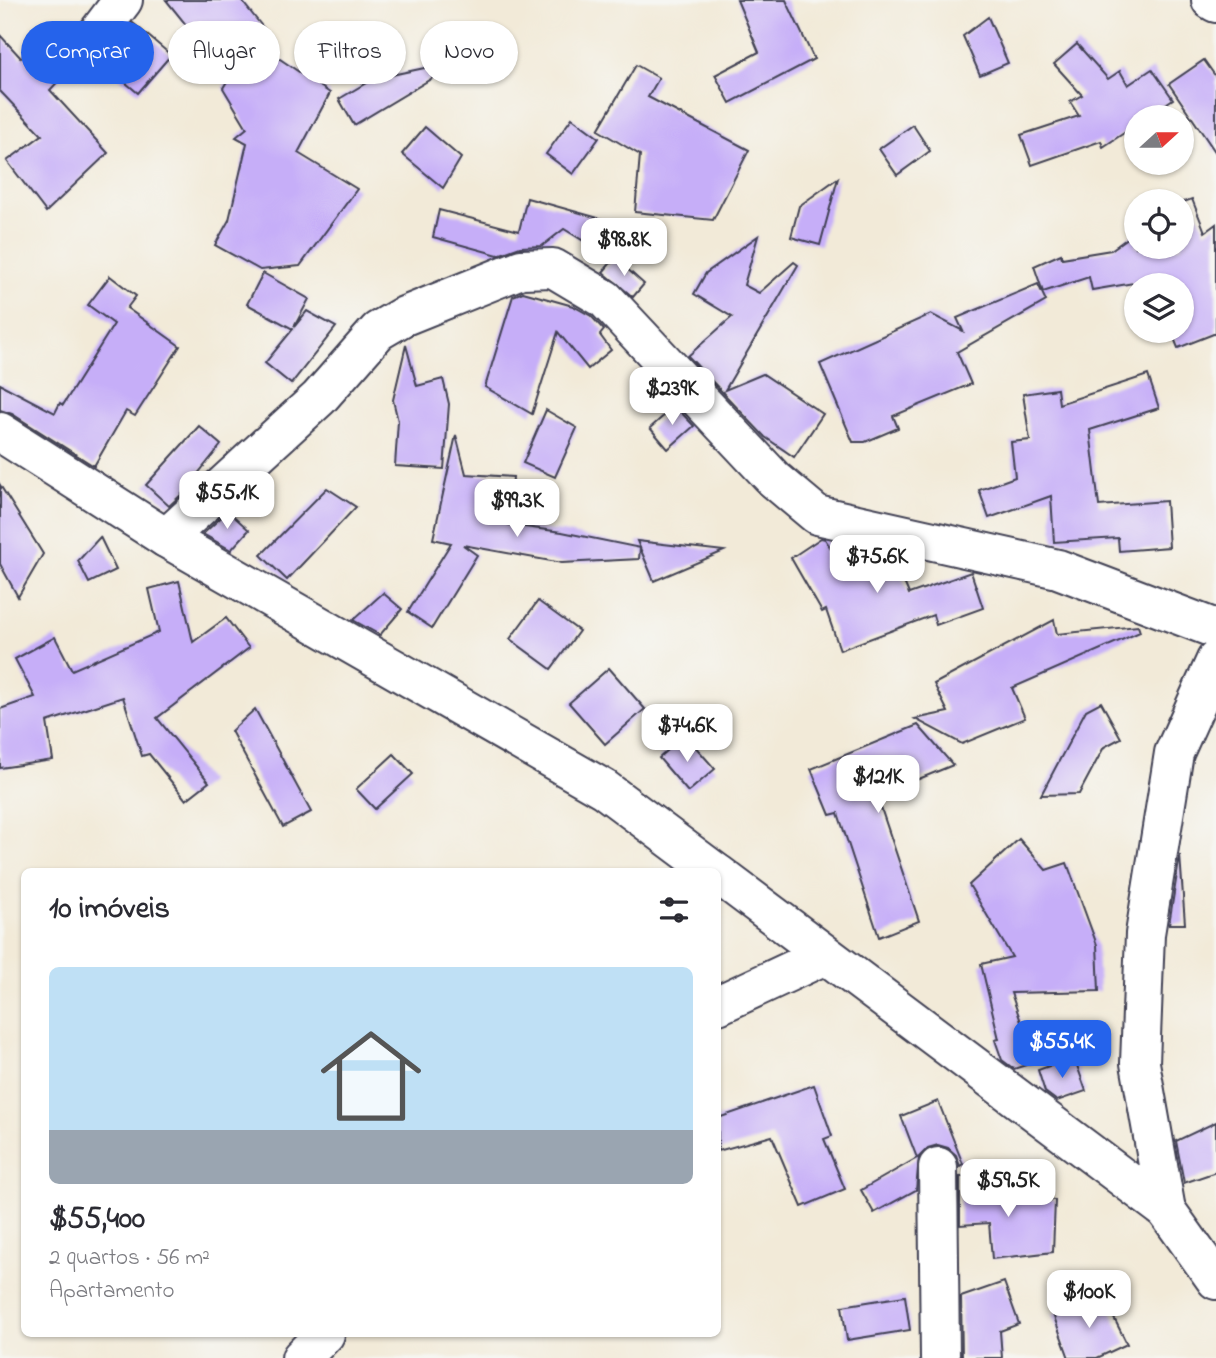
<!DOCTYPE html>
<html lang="pt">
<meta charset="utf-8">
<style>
body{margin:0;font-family:"Indie Flower",sans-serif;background:#f2f2f3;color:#2b2b33;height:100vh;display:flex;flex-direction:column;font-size:26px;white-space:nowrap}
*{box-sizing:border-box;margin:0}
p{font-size:23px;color:#7c7c81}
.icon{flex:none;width:38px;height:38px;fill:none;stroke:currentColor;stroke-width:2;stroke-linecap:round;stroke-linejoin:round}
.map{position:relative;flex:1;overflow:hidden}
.panel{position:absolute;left:21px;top:868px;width:700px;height:469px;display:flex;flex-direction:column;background:#fff;border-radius:10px;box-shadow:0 2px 5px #0004}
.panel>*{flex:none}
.banner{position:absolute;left:21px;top:21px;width:700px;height:63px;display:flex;gap:14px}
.needle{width:46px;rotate:69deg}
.tools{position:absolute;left:1124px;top:105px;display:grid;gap:14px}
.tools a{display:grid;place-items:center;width:70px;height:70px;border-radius:50%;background:#fff;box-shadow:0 2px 5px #0004;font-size:35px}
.price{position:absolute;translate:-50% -60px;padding:0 16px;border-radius:14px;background:#fff;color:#222;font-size:23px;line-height:46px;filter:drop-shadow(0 2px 4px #0008)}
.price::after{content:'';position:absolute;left:50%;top:42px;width:21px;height:16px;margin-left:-10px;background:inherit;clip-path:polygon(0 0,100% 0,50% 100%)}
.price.active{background:#2563eb;color:#fff}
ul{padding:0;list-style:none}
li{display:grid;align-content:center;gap:14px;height:371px;padding:0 28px}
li+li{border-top:2px solid #e1e1e2}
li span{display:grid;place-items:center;height:217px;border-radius:10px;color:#555}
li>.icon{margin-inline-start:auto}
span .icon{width:126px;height:126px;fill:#fffc;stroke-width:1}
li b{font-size:30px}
h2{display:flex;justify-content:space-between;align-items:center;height:84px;padding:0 28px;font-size:30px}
.tag{padding:0 24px;border-radius:32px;background:#fff;box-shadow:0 2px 5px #0004;font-size:24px;line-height:63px}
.tag.active{background:#2563eb;color:#fff}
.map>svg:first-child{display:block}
</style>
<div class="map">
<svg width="1216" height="1358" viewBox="0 0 1216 1358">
<rect width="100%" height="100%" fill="#f6f6f2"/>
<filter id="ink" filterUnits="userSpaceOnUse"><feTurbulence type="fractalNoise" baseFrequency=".0143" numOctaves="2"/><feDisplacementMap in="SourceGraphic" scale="14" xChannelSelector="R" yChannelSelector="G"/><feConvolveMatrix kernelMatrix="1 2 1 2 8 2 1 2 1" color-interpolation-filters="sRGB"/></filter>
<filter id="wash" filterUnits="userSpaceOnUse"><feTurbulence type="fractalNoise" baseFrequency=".00686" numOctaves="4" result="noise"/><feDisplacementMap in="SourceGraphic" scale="28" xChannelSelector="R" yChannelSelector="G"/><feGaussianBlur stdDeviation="1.57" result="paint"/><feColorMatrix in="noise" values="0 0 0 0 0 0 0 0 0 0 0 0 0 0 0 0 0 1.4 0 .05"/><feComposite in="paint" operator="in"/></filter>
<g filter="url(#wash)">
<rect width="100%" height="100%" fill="#f2ead8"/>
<g id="blocks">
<g fill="#c6aef8">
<path d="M166,0H241L265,30L252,40L330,93L298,153L357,189L300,266L260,270L215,245L229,220L247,143L236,137L247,128L223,88L229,78Z"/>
<path d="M737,0H786L814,59L730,103L715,75L759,52Z"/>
<path d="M988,17L1008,63L980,75L963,36Z"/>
<path d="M133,23L171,55L138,93L96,58L115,47Z"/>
<path d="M47,31L78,60L50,90L108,153L46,212L7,161L42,135L0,91V35L21,58Z"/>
<path d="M1077,44L1108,79L1120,71L1128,85L1152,69L1173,99L1146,117H1136V125L1103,147L1101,141L1032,165L1021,135L1079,116L1070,102L1082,95L1054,64Z"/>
<path d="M1204,60L1216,77V153L1169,84Z"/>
<path d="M448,63L449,68L354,125L339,99L373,79Z"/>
<path d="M636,65L659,78L648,97L749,150L713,220L635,212L640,155L598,130Z"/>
<path d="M572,118L599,138L573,174L546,154Z"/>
<path d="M913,125L930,151L897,175L879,149Z"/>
<path d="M425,127L461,158L443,188L402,154Z"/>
<path d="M838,178L820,245L791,237L799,206Z"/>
<path d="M527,198L584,214L627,226L608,256L564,229L542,246L520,247L498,255L433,237L439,210L519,231Z"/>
<path d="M1192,199L1205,232L1216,224V333L1178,348L1171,331H1181V285H1153L1151,280L1092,290L1089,277L1043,292L1034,266L1061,254L1062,258L1111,250L1136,232V247H1181V203Z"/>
<path d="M758,236L744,285L759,293L794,262L798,265L725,390L763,374L823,414L794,457L765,437L688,356L732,317L694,294L706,273Z"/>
<path d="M615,258L644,284L633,297L603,272Z"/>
<path d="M263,273L309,299L294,327L307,311L336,327L291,384L265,363L293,329L247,304Z"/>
<path d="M110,276L136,296L127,308L180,346L135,416L126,411L94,466L12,414L0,410V384L55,413L60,403L63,405L114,324L88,305Z"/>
<path d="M1038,284L1046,301L957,352L971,384L893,416L898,428L865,442H853L820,364L931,314L963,331L957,318Z"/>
<path d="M523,292L573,306L591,316L604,330L600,335L611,350L588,369L558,332L532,414L485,387L513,296Z"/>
<path d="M406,345L417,386L443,379L449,404L444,469L395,466L398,421L393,400Z"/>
<path d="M1148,375L1159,408L1090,430L1099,506L1166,501L1169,547L1119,551L1118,538L1054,542L1051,496L989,518L979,490L1015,477L1011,442L1030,440L1023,394L1057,389L1059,404Z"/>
<path d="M675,406L694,426L668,449L650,428Z"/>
<path d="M546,410L577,428L555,477L523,463Z"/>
<path d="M199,426L221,445L193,480L195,482L169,506L146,485Z"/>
<path d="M456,435L466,474L513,477L509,525L562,532L640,548L637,541L724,551L654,581L640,548L639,559L562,563L463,545L477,555L432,628L408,612L451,543L433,539Z"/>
<path d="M0,485L43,554L18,597L0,564Z"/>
<path d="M327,488L356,507L287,580L261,555Z"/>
<path d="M228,511L249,530L231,550L203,534Z"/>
<path d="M100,537L116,570L89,583L78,561Z"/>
<path d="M821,538L825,539L843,567L881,552L892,554L909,594L971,572L983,608L936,625L933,615L840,650L826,610L822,612L791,558Z"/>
<path d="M179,581L193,642L226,618L249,648L157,718L209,782L186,800L149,754L142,756L123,697L47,722L53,760L0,768V709L35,697L15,659L55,637L72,670L159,632L149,589Z"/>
<path d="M383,593L402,609L380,635L353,620Z"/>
<path d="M538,601L579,631L551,669L510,639Z"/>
<path d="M1054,620L1057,634L1138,626L1140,632L1012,688L1025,718L962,744L915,719L948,712L934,684Z"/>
<path d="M609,668L645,709L605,744L569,703Z"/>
<path d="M1101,702L1121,738L1104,747L1079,794L1041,795L1086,710Z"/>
<path d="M255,709L311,812L283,827L231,731Z"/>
<path d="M918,725L953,765L877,796L919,921L879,937L838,813L830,815L811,769Z"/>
<path d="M685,735L715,769L688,792L659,758Z"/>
<path d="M394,754L413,774L375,809L356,789Z"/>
<path d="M1019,839L1046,870L1067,863L1097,945L1099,991L1011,993L1035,1062L1014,1069L1002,1060L995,1040L999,1039L981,964L1012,957L969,885Z"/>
<path d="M1180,855L1185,924H1169Z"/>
<path d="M1074,1057L1086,1091L1057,1101L1045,1092L1038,1070Z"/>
<path d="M814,1085L832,1136L824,1139L845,1189L802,1207L772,1136L718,1151V1118Z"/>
<path d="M938,1101L963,1164L960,1166L956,1155L948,1148L938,1145L928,1148L919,1157L916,1190L874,1213L861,1190L917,1158L901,1116Z"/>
<path d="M1216,1122V1172L1184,1183L1176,1141Z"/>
<path d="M993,1174L996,1198L1055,1200L1053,1252L992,1259L989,1223L960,1225V1177Z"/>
<path d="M1004,1282L1019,1324L1000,1331L1002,1358H962L961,1297Z"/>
<path d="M905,1296L910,1330L847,1340L842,1306Z"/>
<path d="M1103,1296L1127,1344L1097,1358H1069L1053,1314Z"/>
</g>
</g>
</g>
<g filter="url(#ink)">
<use href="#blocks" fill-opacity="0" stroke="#414053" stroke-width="2"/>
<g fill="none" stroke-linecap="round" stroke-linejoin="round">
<defs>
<g id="minor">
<path d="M1211,0L1216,3"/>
<path d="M98,33L123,0"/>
<path d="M0,432L166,538L604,789L715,872"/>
<path d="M166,538L319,398L378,331L402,317L521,269L553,268L605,299L774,479L817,515L1058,569L1216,629"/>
<path d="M718,874L1166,1210L1216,1280"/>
<path d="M718,1005L823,956"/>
<path d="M938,1167L940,1358"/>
<path d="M1166,1210L1140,1063L1145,934L1174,753L1216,660"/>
<path d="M301,1358L325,1334"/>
</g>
</defs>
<use href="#minor" stroke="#414053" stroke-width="42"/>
<use href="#minor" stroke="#fff" stroke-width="38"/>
</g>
</g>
</svg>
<div class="tools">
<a><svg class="needle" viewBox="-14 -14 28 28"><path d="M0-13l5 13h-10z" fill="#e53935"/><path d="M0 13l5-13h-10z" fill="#7c7c81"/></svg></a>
<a><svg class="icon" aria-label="locate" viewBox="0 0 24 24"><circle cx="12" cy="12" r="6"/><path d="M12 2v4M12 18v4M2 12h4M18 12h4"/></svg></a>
<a><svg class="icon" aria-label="layers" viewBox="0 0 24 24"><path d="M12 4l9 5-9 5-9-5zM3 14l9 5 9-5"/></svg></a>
</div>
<b class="price" style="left:624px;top:278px">$98.8K</b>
<b class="price" style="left:672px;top:427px">$239K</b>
<b class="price" style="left:227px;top:531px">$55.1K</b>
<b class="price" style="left:517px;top:539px">$99.3K</b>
<b class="price" style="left:877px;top:595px">$75.6K</b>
<b class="price" style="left:687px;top:764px">$74.6K</b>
<b class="price" style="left:878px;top:815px">$121K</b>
<b class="price active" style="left:1062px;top:1080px">$55.4K</b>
<b class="price" style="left:1008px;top:1219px">$59.5K</b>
<b class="price" style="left:1089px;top:1330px">$100K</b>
<div class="banner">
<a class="tag active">Comprar</a>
<a class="tag">Alugar</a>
<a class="tag">Filtros</a>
<a class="tag">Novo</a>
</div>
<section class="panel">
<h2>10 imóveis<svg class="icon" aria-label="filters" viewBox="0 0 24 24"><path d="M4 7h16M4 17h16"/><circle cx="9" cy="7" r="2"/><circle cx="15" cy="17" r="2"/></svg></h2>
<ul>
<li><span style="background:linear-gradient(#bfe0f5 75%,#9aa5b1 0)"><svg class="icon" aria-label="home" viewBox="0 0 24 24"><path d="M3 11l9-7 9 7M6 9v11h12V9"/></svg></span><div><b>$55,400</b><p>2 quartos · 56 m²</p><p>Apartamento</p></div></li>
</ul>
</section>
</div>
